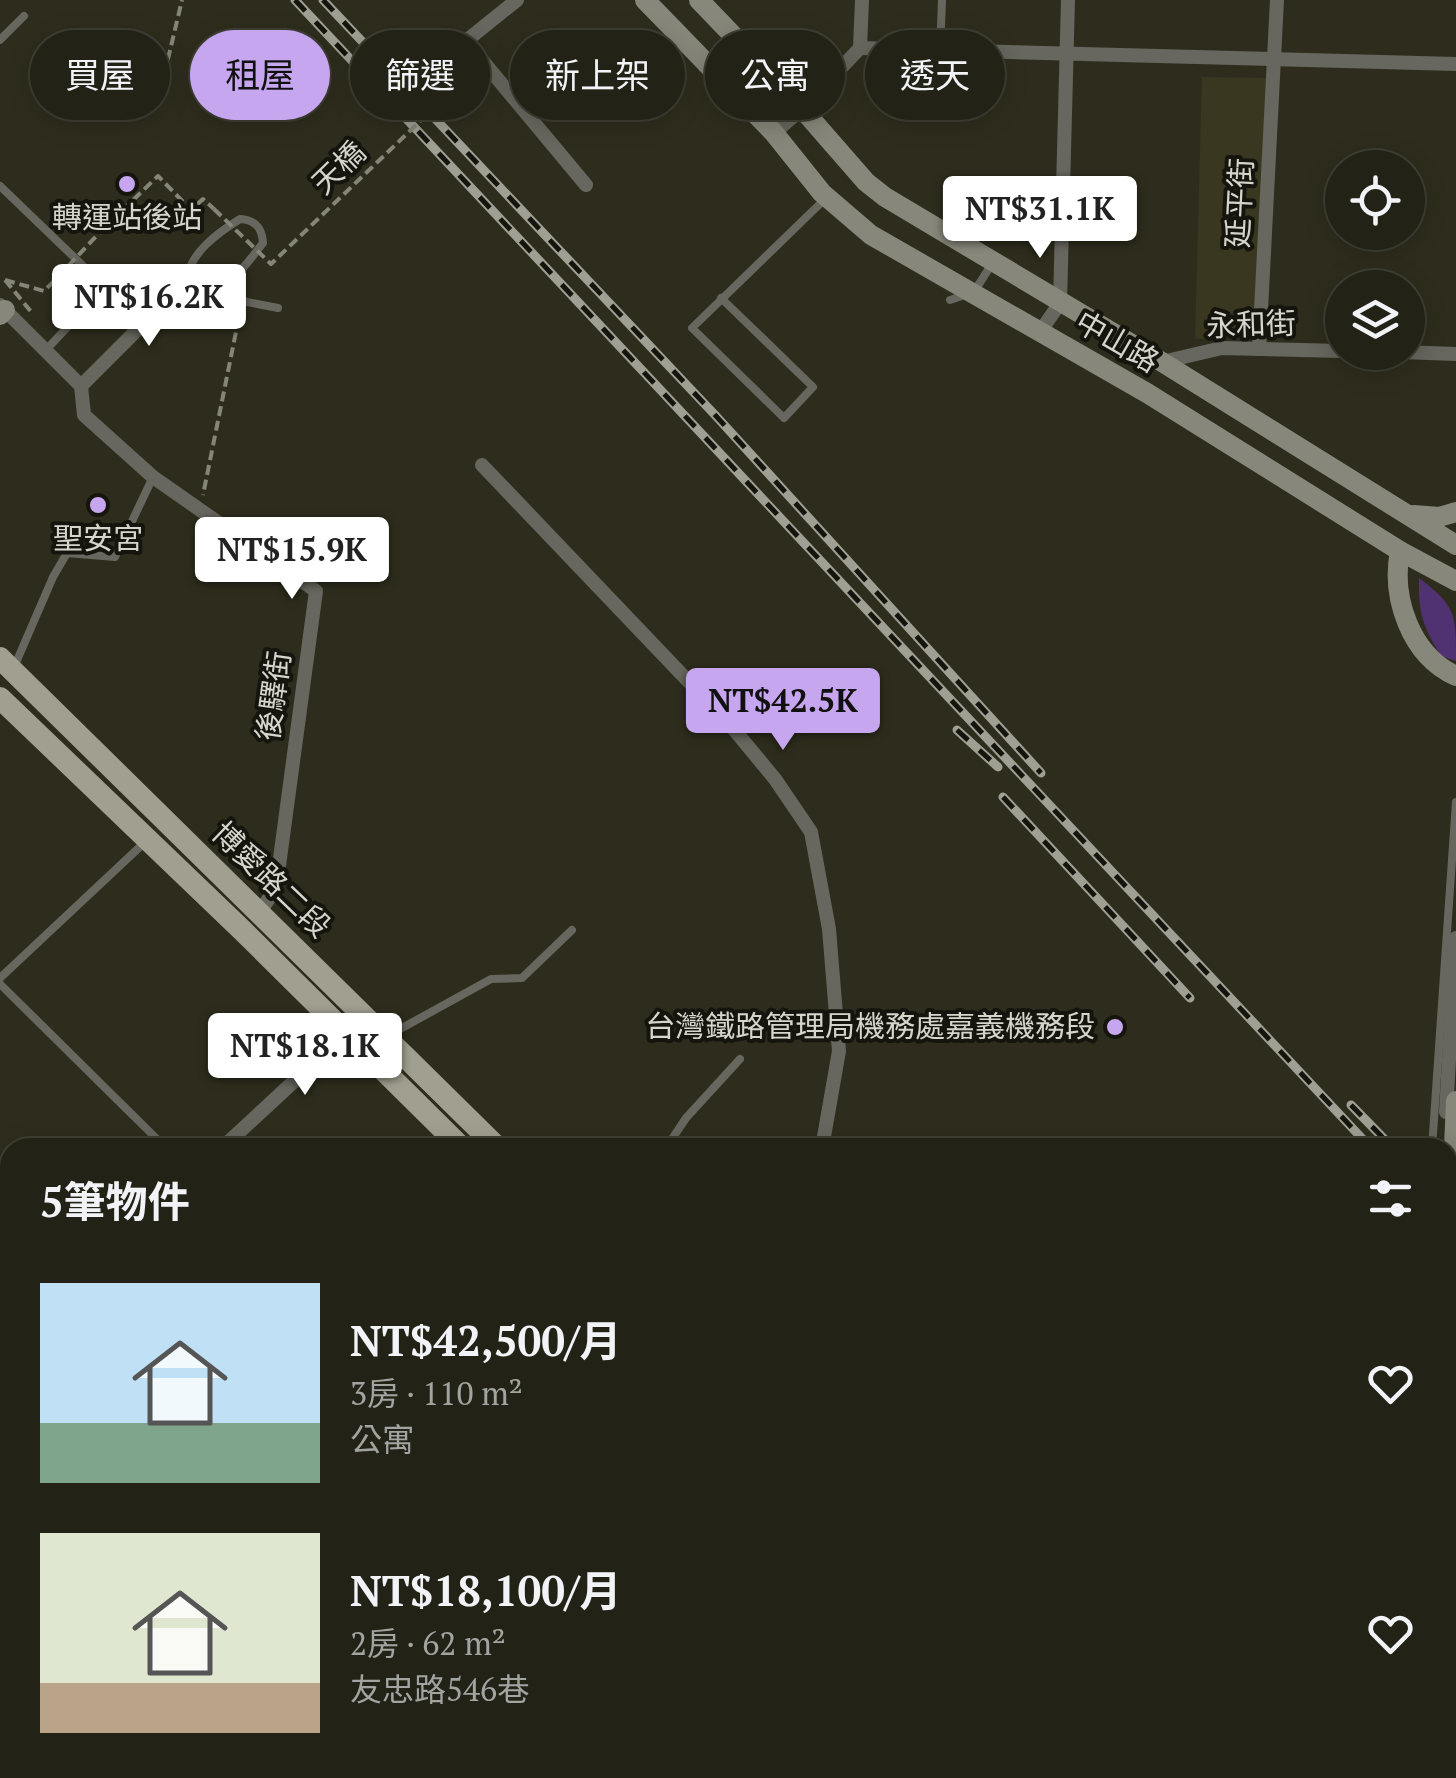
<!DOCTYPE html>
<html lang="zh-TW">
<meta charset="utf-8">
<style>
body{margin:0;font-family:"PT Serif","Noto Sans TC",serif;background:#2e2f23;color:#f1f3f6;height:100vh;display:flex;flex-direction:column;font-size:38px;white-space:nowrap}
*{box-sizing:border-box;margin:0}
p{font-size:32px;color:#a2a4a1}
.icon{flex:none;width:55px;height:55px;fill:none;stroke:currentColor;stroke-width:2;stroke-linecap:round;stroke-linejoin:round}
.map{position:relative;flex:1;overflow:hidden}
.details{position:absolute;left:0px;top:1138px;width:1458px;height:642px;display:flex;flex-direction:column;background:#222216;border-radius:30px 30px 0 0;box-shadow:0 5px 25px #0003,0 0 0 2px #3f3f35}
.details>*{flex:none}
.hud{position:absolute;left:30px;top:30px;width:1398px;height:90px;display:flex;gap:20px}
.fabs{position:absolute;left:1325px;top:150px;display:grid;gap:20px}
.fabs a{display:grid;place-items:center;width:100px;height:100px;border-radius:50%;background:#222216;box-shadow:0 5px 25px #0003,0 0 0 2px #3f3f35;font-size:50px}
.price{position:absolute;translate:-50% -85px;padding:0 22px;border-radius:10px;background:#fff;color:#222;font-size:32px;line-height:65px;filter:drop-shadow(0 2px 5px #0008)}
.price::after{content:'';position:absolute;left:50%;top:60px;width:30px;height:22px;margin-left:-15px;background:inherit;clip-path:polygon(0 0,100% 0,50% 100%)}
.price.selected{background:#c7a6f0;color:#111}
ul{padding:0;list-style:none}
li{display:flex;align-items:center;gap:30px;height:250px;padding:0 40px}
li span{display:grid;place-items:center;flex:none;width:280px;height:200px;border-radius:0px;color:#555}
li>.icon{margin-inline-start:auto}
span .icon{width:120px;height:120px;fill:#fffc;stroke-width:1}
li b{font-size:42px}
h2{display:flex;justify-content:space-between;align-items:center;height:120px;padding:0 40px;font-size:42px}
.chip{padding:0 35px;border-radius:45px;background:#222216;box-shadow:0 5px 25px #0003,0 0 0 2px #3f3f35;font-size:35px;line-height:90px}
.chip.selected{background:#c7a6f0;color:#111}
.map>svg:first-child{display:block}
</style>
<div class="map">
<svg width="1456" height="1778" viewBox="0 0 1456 1778">
<defs>
<pattern id="park-tufts" width="24" height="20" patternUnits="userSpaceOnUse" patternTransform="scale(2.5)"><rect width="24" height="20" fill="#503171"/><path d="M3 7l-1-3M5 7V3M7 7l1-3M15 17l-1-3M17 17v-4M19 17l1-3" fill="none" stroke="#684e84"/></pattern>
</defs>
<rect width="100%" height="100%" fill="#2e2d1d"/>
<path fill="#393720" d="M1202,77L1267,78L1254,336L1195,339Z"/>
<path fill="#503171" d="M1419,578C1456,606 1456,614 1456,661L1441,656C1423,627 1418,613 1419,578Z"/>
<path fill="url(#park-tufts)" d="M1456,1583V1778H1299L1307,1770H1448V1600Z"/>
<g fill="none" stroke-linecap="round" stroke-linejoin="round">
<g stroke="#858578" stroke-width="4" stroke-dasharray="10 5" stroke-linecap="butt">
<path d="M124,101L168,59L182,0"/>
<path d="M438,104L470,72"/>
<path d="M101,231L158,176L191,210L203,199L214,209"/>
<path d="M5,280L44,291L58,277"/>
<path d="M5,280L33,314"/>
<path d="M198,301L239,317L203,495"/>
</g>
<g stroke="#67675f" stroke-width="8">
<path d="M0,40L24,16"/>
<path d="M940,51L942,0"/>
<path d="M0,186L105,287L45,351"/>
<path d="M240,219C255,220 262,227 263,243C244,267 219,306 187,280C189,253 219,232 240,219Z"/>
<path d="M221,288L247,302L278,308"/>
<path d="M721,298L813,387L784,418L692,328L826,198"/>
<path d="M950,300L974,292L993,262"/>
<path d="M15,665L53,577L67,553L115,557L153,477"/>
<path d="M0,978L144,843"/>
<path d="M0,984L166,1148"/>
<path d="M384,1030L402,1028L491,979L522,978L572,930"/>
<path d="M666,1148L686,1118L740,1059"/>
<path d="M1432,1148L1456,802"/>
<path d="M1448,1336L1456,1344"/>
<path d="M0,1445L10,1437"/>
<path d="M0,1549H10"/>
<path d="M1448,1568L1456,1549"/>
<path d="M1430,1770L1434,1778"/>
<path d="M63,1778V1770"/>
<path d="M150,1778V1770"/>
<path d="M363,1778L364,1770"/>
<path d="M1290,1778L1299,1770"/>
</g>
<g stroke="#67675f" stroke-width="14">
<path d="M517,0L466,41L586,185"/>
<path d="M860,48L1456,64"/>
<path d="M860,48L862,0"/>
<path d="M774,133L802,109L860,48"/>
<path d="M0,305L81,386L84,415L153,477L316,591L276,888L257,916"/>
<path d="M1040,332L1060,303L1068,0"/>
<path d="M1259,349L1277,0"/>
<path d="M1401,352L1456,354"/>
<path d="M1162,362L1222,348L1342,351"/>
<path d="M81,386L187,280"/>
<path d="M482,465L732,727L775,779L811,832L829,929L839,1051L822,1148"/>
<path d="M1446,1112L1456,938"/>
<path d="M222,1148L345,1034L380,1030"/>
<path d="M0,1192L10,1202"/>
<path d="M0,1329L10,1338"/>
<path d="M1448,1534L1456,1510"/>
<path d="M460,1770L467,1778"/>
<path d="M587,1770L595,1778"/>
<path d="M1451,1778L1456,1772"/>
</g>
<g stroke="#88877b" stroke-width="20">
<path d="M645,0L774,133L822,193L871,235L1147,393L1400,551L1456,581"/>
<path d="M699,0L791,96L866,182L885,197L1162,362L1456,545"/>
<path d="M0,315L5,310"/>
<path d="M1414,515L1439,517L1456,512"/>
<path d="M1400,551C1391,597 1410,655 1456,676"/>
<path d="M0,1241L10,1250"/>
<path d="M0,1276L10,1285"/>
<path d="M1448,1490L1456,1453"/>
<path d="M506,1770L513,1778"/>
<path d="M544,1770L551,1778"/>
<path d="M1199,1770L1217,1773"/>
<path d="M616,1778L622,1770"/>
<path d="M1259,1778L1268,1770"/>
</g>
<g stroke="#a1a090" stroke-width="22">
<path d="M0,658L498,1148"/>
<path d="M0,698L243,931L462,1148"/>
<path d="M1072,1770L1079,1778"/>
<path d="M1109,1770L1117,1778"/>
</g>
<defs>
<g id="rail">
<path d="M295,0L1371,1148"/>
<path d="M323,0L716,416L1041,773"/>
<path d="M957,730L998,767"/>
<path d="M1003,797L1190,998"/>
<path d="M1351,1105L1393,1148"/>
<path d="M1448,1205L1456,1215"/>
<path d="M1448,1229L1456,1238"/>
<path d="M1448,1252L1456,1261"/>
</g>
</defs>
<use href="#rail" stroke="#a09f94" stroke-width="9"/>
<use href="#rail" stroke="#15150e" stroke-width="5" stroke-dasharray="15" stroke-linecap="butt"/>
<g stroke="#858578" stroke-width="4" stroke-dasharray="10 5" stroke-linecap="butt">
<path d="M214,209L271,264L438,104"/>
<path d="M58,277L101,231"/>
</g>
<path stroke="#88877b" stroke-width="20" d="M1448,1287L1456,1101"/>
</g>
<g fill="#c7a6f0" stroke="#15150e" stroke-width="4">
<circle cx="127" cy="184" r="10"/>
<circle cx="98" cy="505" r="10"/>
<circle cx="1115" cy="1027" r="10"/>
</g>
<g text-anchor="middle" stroke-width="8" stroke-linejoin="round" paint-order="stroke">
<g font-size="30" fill="#d5d5cb" stroke="#15150e">
<text transform="translate(339 168) rotate(-44)" y="10">天橋</text>
<text transform="translate(1240 203) rotate(-87)" y="10">延平街</text>
<text transform="translate(1251 325) rotate(-2)" y="10">永和街</text>
<text transform="translate(1117 342) rotate(30)" y="10">中山路</text>
<text transform="translate(274 696) rotate(-82)" y="10">後驛街</text>
<text transform="translate(271 880) rotate(44)" y="10">博愛路二段</text>
</g>
<g font-size="30" fill="#d5d5cb" stroke="#15150e">
<text x="127" y="228">轉運站後站</text>
<text x="98" y="549">聖安宮</text>
<text x="1095" y="1037" text-anchor="end">台灣鐵路管理局機務處嘉義機務段</text>
</g>
</g>
</svg>
<div class="fabs">
<a><svg class="icon" aria-label="locate" viewBox="0 0 24 24"><circle cx="12" cy="12" r="6"/><path d="M12 2v4M12 18v4M2 12h4M18 12h4"/></svg></a>
<a><svg class="icon" aria-label="layers" viewBox="0 0 24 24"><path d="M12 4l9 5-9 5-9-5zM3 14l9 5 9-5"/></svg></a>
</div>
<b class="price" style="left:1040px;top:261px">NT$31.1K</b>
<b class="price" style="left:149px;top:349px">NT$16.2K</b>
<b class="price" style="left:292px;top:602px">NT$15.9K</b>
<b class="price selected" style="left:783px;top:753px">NT$42.5K</b>
<b class="price" style="left:305px;top:1098px">NT$18.1K</b>
<div class="hud">
<a class="chip">買屋</a>
<a class="chip selected">租屋</a>
<a class="chip">篩選</a>
<a class="chip">新上架</a>
<a class="chip">公寓</a>
<a class="chip">透天</a>
</div>
<section class="details">
<h2>5筆物件<svg class="icon" aria-label="filters" viewBox="0 0 24 24"><path d="M4 7h16M4 17h16"/><circle cx="9" cy="7" r="2"/><circle cx="15" cy="17" r="2"/></svg></h2>
<ul>
<li><span style="background:linear-gradient(#bfe0f5 70%,#7fa58c 0)"><svg class="icon" aria-label="home" viewBox="0 0 24 24"><path d="M3 11l9-7 9 7M6 9v11h12V9"/></svg></span><div><b>NT$42,500/月</b><p>3房 · 110 m²</p><p>公寓</p></div><svg class="icon" aria-label="heart" viewBox="0 0 24 24"><path d="M12 20l-8-8c-3-5 5-10 8-4 3-6 11-1 8 4z"/></svg></li>
<li><span style="background:linear-gradient(#dfe7d0 75%,#b9a48a 0)"><svg class="icon" aria-label="home" viewBox="0 0 24 24"><path d="M3 11l9-7 9 7M6 9v11h12V9"/></svg></span><div><b>NT$18,100/月</b><p>2房 · 62 m²</p><p>友忠路546巷</p></div><svg class="icon" aria-label="heart" viewBox="0 0 24 24"><path d="M12 20l-8-8c-3-5 5-10 8-4 3-6 11-1 8 4z"/></svg></li>
</ul>
</section>
</div>
